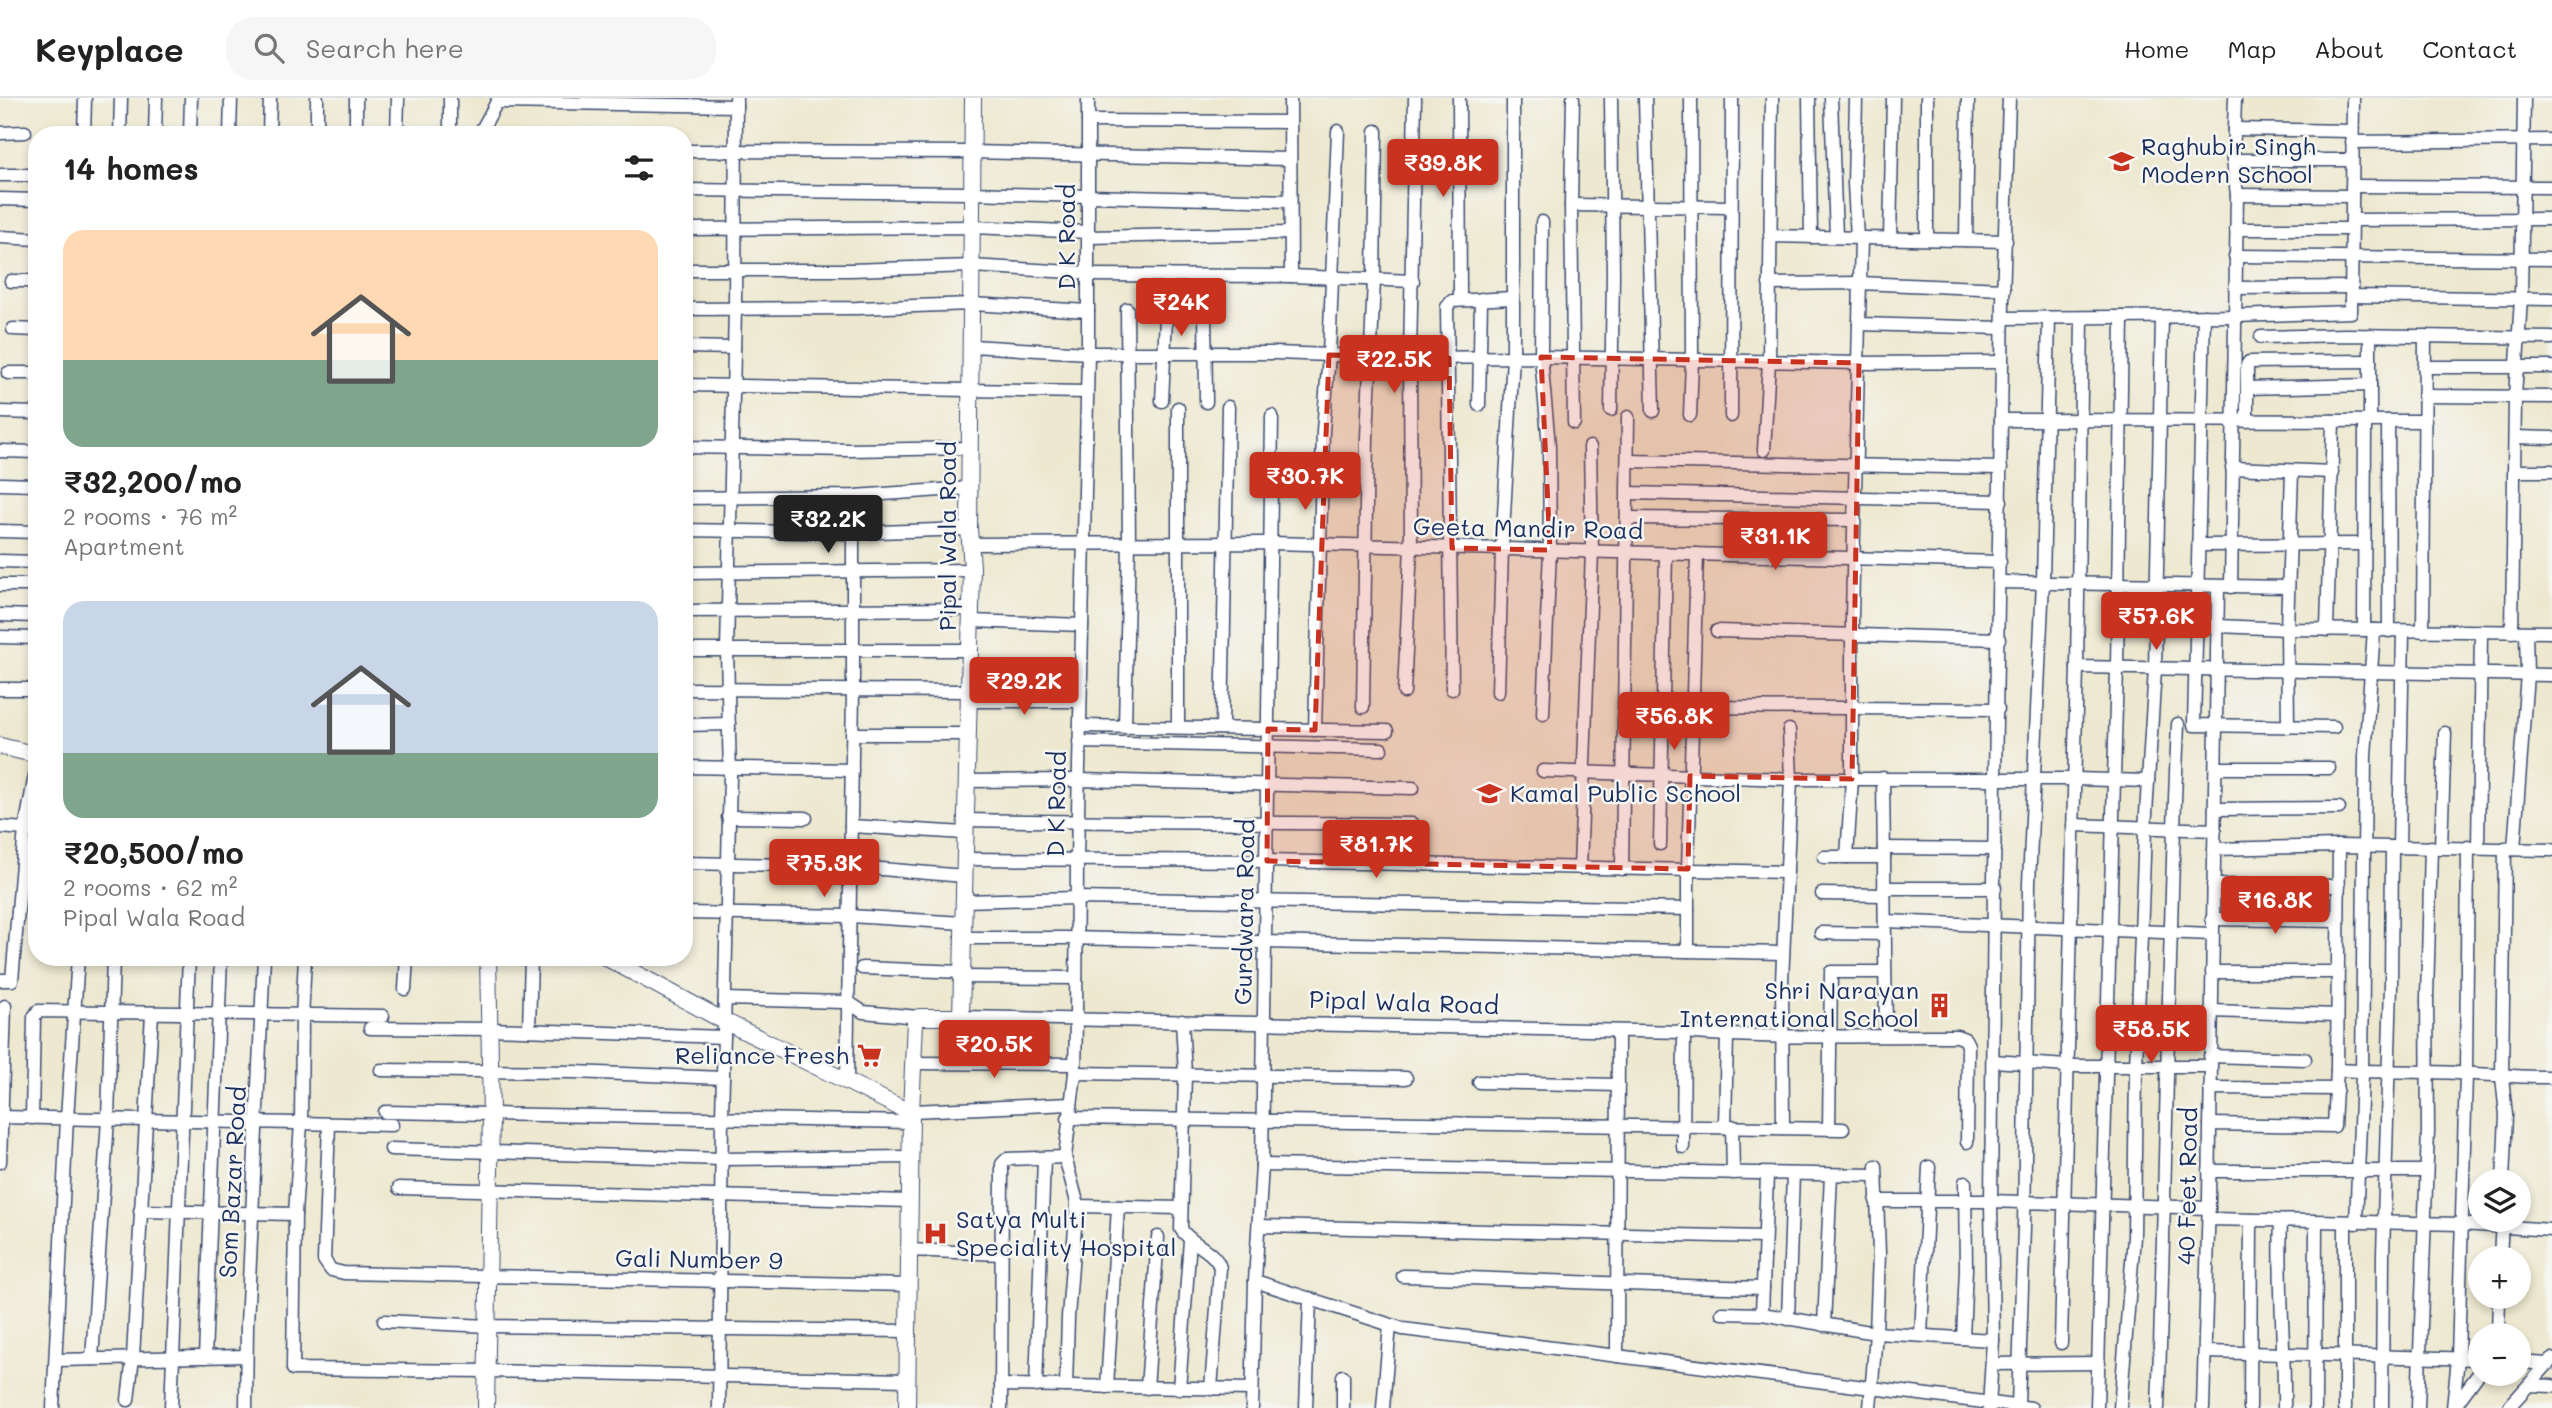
<!DOCTYPE html>
<meta charset="utf-8">
<style>
body{margin:0;font-family:Mali,sans-serif;background:#f6f6f6;color:#222;height:100vh;display:flex;flex-direction:column;font-size:26px;white-space:nowrap}
*{box-sizing:border-box;margin:0}
p{font-size:23px;color:#767676}
.icon{flex:none;width:38px;height:38px;fill:none;stroke:currentColor;stroke-width:2;stroke-linecap:round;stroke-linejoin:round}
.map{position:relative;flex:1;overflow:hidden}
.panel{position:absolute;left:28px;top:28px;width:665px;height:840px;display:flex;flex-direction:column;background:#fff;border-radius:28px;box-shadow:0 4px 10px #0003}
.panel>*{flex:none}
.controls{position:absolute;left:2468px;top:1071px;display:grid;gap:14px}
.controls a{display:grid;place-items:center;width:63px;height:63px;border-radius:50%;background:#fff;box-shadow:0 4px 10px #0003;font-size:35px}
.price{position:absolute;translate:-50% -60px;padding:0 16px;border-radius:7px;background:#c8321e;color:#fff;font-size:23px;line-height:46px;filter:drop-shadow(0 2px 4px #0008)}
.price::after{content:'';position:absolute;left:50%;top:42px;width:21px;height:16px;margin-left:-10px;background:inherit;clip-path:polygon(0 0,100% 0,50% 100%)}
.price.on{background:#222;color:#fff}
ul{padding:0;list-style:none}
li{display:grid;align-content:center;gap:14px;height:371px;padding:0 35px}
li span{display:grid;place-items:center;height:217px;border-radius:21px;color:#555}
li>.icon{margin-inline-start:auto}
span .icon{width:126px;height:126px;fill:#fffc;stroke-width:1}
li b{font-size:30px}
h2{display:flex;justify-content:space-between;align-items:center;height:84px;padding:0 35px;font-size:30px}
header{display:flex;align-items:center;gap:42px;box-sizing:border-box;height:98px;padding:0 35px;background:#fff;border-bottom:2px solid #e0e0e0}
header strong{font-size:33px}
nav{display:flex;gap:38px;margin-inline-start:auto;font-size:24px}
.search{width:490px;height:63px;background:#f6f6f6;display:flex;align-items:center;gap:18px;box-sizing:border-box;padding:0 24px;border-radius:28px;color:#767676;font-size:26px}
.map>svg:first-child{display:block}
</style>
<header>
<strong>Keyplace</strong>
<div class="search"><svg class="icon" aria-label="search" viewBox="0 0 24 24"><circle cx="10" cy="10" r="6"/><path d="M15 15l6 6"/></svg>Search here</div>
<nav><a>Home</a><a>Map</a><a>About</a><a>Contact</a></nav>
</header>
<div class="map">
<svg width="2552" height="1310" viewBox="0 0 2552 1310">
<rect width="100%" height="100%" fill="#f6f6f2"/>
<filter id="ink" filterUnits="userSpaceOnUse"><feTurbulence type="fractalNoise" baseFrequency=".0143" numOctaves="2"/><feDisplacementMap in="SourceGraphic" scale="14" xChannelSelector="R" yChannelSelector="G"/><feConvolveMatrix kernelMatrix="1 2 1 2 8 2 1 2 1" color-interpolation-filters="sRGB"/></filter>
<filter id="wash" filterUnits="userSpaceOnUse"><feTurbulence type="fractalNoise" baseFrequency=".00686" numOctaves="4" result="noise"/><feDisplacementMap in="SourceGraphic" scale="28" xChannelSelector="R" yChannelSelector="G"/><feGaussianBlur stdDeviation="1.57" result="paint"/><feColorMatrix in="noise" values="0 0 0 0 0 0 0 0 0 0 0 0 0 0 0 0 0 1.4 0 .05"/><feComposite in="paint" operator="in"/></filter>
<g filter="url(#wash)">
<rect width="100%" height="100%" fill="#ede8cf"/>
</g>
<g filter="url(#ink)">
<g fill="none" stroke-linecap="round" stroke-linejoin="round">
<defs>
<g id="minor">
<path d="M317,0V37"/>
<path d="M450,0V37"/>
<path d="M1290,0L1291,178"/>
<path d="M1459,0L1460,202"/>
<path d="M1573,0L1571,107L1574,325"/>
<path d="M1611,0L1613,177L1611,312"/>
<path d="M1645,0L1653,313"/>
<path d="M1809,0L1811,139"/>
<path d="M1831,0L1836,139"/>
<path d="M1856,0L1854,86L1857,140"/>
<path d="M497,4L736,8"/>
<path d="M1088,23L1290,24"/>
<path d="M2234,31L2352,33"/>
<path d="M0,35L25,34"/>
<path d="M84,37L85,0"/>
<path d="M120,37L121,0"/>
<path d="M155,37L156,0"/>
<path d="M190,37L191,0"/>
<path d="M230,37L231,0"/>
<path d="M269,37L270,0"/>
<path d="M356,37V0"/>
<path d="M397,37L398,0"/>
<path d="M479,37L499,0"/>
<path d="M2352,44L2552,42"/>
<path d="M684,53L971,54L1290,61"/>
<path d="M2233,62H2352"/>
<path d="M0,77H37"/>
<path d="M2352,88L2552,89"/>
<path d="M684,92L970,95L1290,103"/>
<path d="M2237,97L2352,98"/>
<path d="M0,101L37,102"/>
<path d="M1571,107L1731,109"/>
<path d="M2352,122L2552,121"/>
<path d="M1542,124L1541,259L1549,348L1550,452L1543,616"/>
<path d="M684,131L972,129L1088,134"/>
<path d="M2236,131H2351"/>
<path d="M1770,138L2006,143"/>
<path d="M0,139L37,141"/>
<path d="M1088,139L1290,135"/>
<path d="M1890,140L1893,0"/>
<path d="M1927,141V0"/>
<path d="M1966,142L1968,0"/>
<path d="M2235,158L2552,161"/>
<path d="M684,172H850L972,168L1088,175"/>
<path d="M1088,177L1291,178L1413,183"/>
<path d="M11,183H37"/>
<path d="M1769,186L1859,185L2004,191"/>
<path d="M2235,190L2352,189"/>
<path d="M2352,198L2552,201"/>
<path d="M1205,208L1206,304"/>
<path d="M684,211L857,210L972,206L1088,213"/>
<path d="M2204,218L2194,627L2334,629"/>
<path d="M2003,220L2234,218L2351,214L2353,0"/>
<path d="M2082,220L2077,569L2552,577"/>
<path d="M1859,226L2002,230"/>
<path d="M13,231L37,232"/>
<path d="M2370,237V323"/>
<path d="M2261,239L2347,237L2552,240"/>
<path d="M972,248L1088,255H1276L1410,260L1541,259L1859,265L2002,264"/>
<path d="M684,249L734,250"/>
<path d="M2424,269H2552"/>
<path d="M8,275H37"/>
<path d="M684,287L1087,294"/>
<path d="M2247,290L2370,287"/>
<path d="M2424,298L2552,299"/>
<path d="M1162,303L1168,177"/>
<path d="M1479,307L1481,201"/>
<path d="M0,314L37,315"/>
<path d="M1690,317L1692,262L1691,0"/>
<path d="M1731,318L1732,0"/>
<path d="M2001,322L2425,323"/>
<path d="M2247,323V267L2249,264L2370,263"/>
<path d="M2388,323L2389,533"/>
<path d="M2515,339L2552,340"/>
<path d="M684,349L850,352L971,350"/>
<path d="M1764,352L1769,263L1772,0"/>
<path d="M0,353L37,354"/>
<path d="M1628,363L2001,370"/>
<path d="M2232,370L2332,374"/>
<path d="M2515,373H2552"/>
<path d="M0,386L37,387"/>
<path d="M1628,395L2001,403"/>
<path d="M684,400L855,398L970,390"/>
<path d="M1627,420L1854,422"/>
<path d="M684,432L847,435L969,431"/>
<path d="M0,433L37,434"/>
<path d="M970,446L1271,445L2000,464"/>
<path d="M2199,447L2364,446"/>
<path d="M0,463L37,464"/>
<path d="M684,475L972,472"/>
<path d="M2000,484L2288,489"/>
<path d="M0,487H37"/>
<path d="M2231,489L2237,97L2233,62L2235,0"/>
<path d="M684,513L971,511"/>
<path d="M0,517L37,518"/>
<path d="M971,523L1082,527"/>
<path d="M2195,527L2287,531L2552,534"/>
<path d="M2327,532L2333,323"/>
<path d="M2364,532L2365,323"/>
<path d="M1717,533L1999,541"/>
<path d="M2423,533L2425,238"/>
<path d="M2512,534L2515,299L2521,200L2524,0"/>
<path d="M0,539L37,540"/>
<path d="M684,552H970"/>
<path d="M0,591H37"/>
<path d="M684,591L969,593"/>
<path d="M1452,591L1447,209L1452,203L1513,200"/>
<path d="M1404,594L1411,449L1410,260L1415,0"/>
<path d="M1498,594L1502,451L1513,259V0"/>
<path d="M969,603H1080"/>
<path d="M1363,609L1367,339L1374,182L1376,33"/>
<path d="M1692,609L1998,611"/>
<path d="M684,627L729,626"/>
<path d="M1080,628L1387,633"/>
<path d="M1125,629L1129,446L1127,211"/>
<path d="M1178,629V310"/>
<path d="M2288,629L2287,531L2292,373"/>
<path d="M1222,630L1228,309"/>
<path d="M1315,632L1323,333L1329,257L1338,33"/>
<path d="M852,636H968"/>
<path d="M1079,644L1381,651"/>
<path d="M684,669L852,672"/>
<path d="M2216,670H2329"/>
<path d="M1543,673L1791,681H2075L2148,683"/>
<path d="M1883,680L1886,937"/>
<path d="M966,683L1078,682L1413,690"/>
<path d="M2215,711L2339,710"/>
<path d="M728,719L806,720"/>
<path d="M966,722C1115,725 1263,724 1412,726"/>
<path d="M2073,727L2215,732"/>
<path d="M851,728L965,735"/>
<path d="M0,729L37,732"/>
<path d="M1660,746L1666,455"/>
<path d="M2399,749L2403,533"/>
<path d="M2441,749L2445,635"/>
<path d="M1884,750L1995,751"/>
<path d="M2478,750L2481,534"/>
<path d="M2214,751L2339,748L2552,752"/>
<path d="M2514,751L2527,576L2526,534"/>
<path d="M1824,759H1884"/>
<path d="M1847,759L1852,681V518L1861,140"/>
<path d="M965,761L1267,763L1787,774"/>
<path d="M684,765L846,768L964,778"/>
<path d="M1580,770L1592,454L1590,349"/>
<path d="M1622,771L1628,319"/>
<path d="M2213,787L2339,788"/>
<path d="M1884,790H1995"/>
<path d="M1822,796L1884,797"/>
<path d="M964,803L1077,800L1688,811"/>
<path d="M684,815L850,818L963,825"/>
<path d="M2212,821L2338,823"/>
<path d="M1885,823L2212,836"/>
<path d="M1821,835L1885,836"/>
<path d="M963,840H1066L1783,855"/>
<path d="M1688,853V771L1697,456"/>
<path d="M305,859L302,921L301,1025L295,1116L293,1271L487,1273L907,1282"/>
<path d="M862,870L962,874"/>
<path d="M2212,874H2337"/>
<path d="M962,879L1076,880"/>
<path d="M0,882H12L25,731L37,667"/>
<path d="M405,891L407,859"/>
<path d="M725,901L843,904H848L863,914L919,919"/>
<path d="M2211,913L2337,917"/>
<path d="M961,919L1684,934C1775,942 1866,937 1957,938L1965,941L1968,947L1967,1044"/>
<path d="M1182,923L1185,976L1181,1131C1190,1146 1216,1153 1220,1170L1211,1291"/>
<path d="M370,930L490,931L724,939"/>
<path d="M529,932L531,859"/>
<path d="M2210,958L2305,961"/>
<path d="M1993,963L2067,968H2210"/>
<path d="M913,965L1074,966"/>
<path d="M381,972L574,974L723,980"/>
<path d="M2337,972C2369,974 2400,973 2431,974C2472,975 2511,979 2552,979"/>
<path d="M1075,975L1406,980"/>
<path d="M847,983L853,592V435"/>
<path d="M1479,984L1618,987"/>
<path d="M2210,990L2337,991"/>
<path d="M912,1013L1071,1006"/>
<path d="M385,1014L911,1024"/>
<path d="M0,1019L392,1027"/>
<path d="M32,1020L34,919L38,913L383,918"/>
<path d="M1068,1020L1843,1031"/>
<path d="M329,1026L324,1162L331,1172L344,1175L909,1187"/>
<path d="M2210,1026L2334,1028L2337,972L2339,748"/>
<path d="M1725,1028L1727,938"/>
<path d="M1732,1028L1733,1075"/>
<path d="M1783,1030L1782,883L1791,681L1789,632"/>
<path d="M1829,1031L1831,874H1885"/>
<path d="M1683,1049L1684,934"/>
<path d="M391,1051L722,1061L911,1059"/>
<path d="M1065,1059L1077,1104L1068,1219L1066,1288"/>
<path d="M0,1064L5,908"/>
<path d="M1262,1067L1876,1077"/>
<path d="M2209,1073H2426"/>
<path d="M2503,1083L2506,1017L2502,979L2505,750"/>
<path d="M399,1090L910,1103"/>
<path d="M1876,1103H1991L2209,1110"/>
<path d="M1077,1108L1181,1110"/>
<path d="M140,1113L295,1116"/>
<path d="M2209,1121L2462,1126L2552,1132"/>
<path d="M2281,1123C2278,1185 2285,1247 2284,1310"/>
<path d="M2345,1125V1310"/>
<path d="M2356,1125L2362,978L2365,657L2374,532"/>
<path d="M1259,1128L1764,1139"/>
<path d="M909,1152L1001,1156"/>
<path d="M2500,1160L2502,1122"/>
<path d="M1403,1178C1523,1181 1643,1188 1763,1190"/>
<path d="M1255,1183L1403,1231L2031,1310"/>
<path d="M1722,1215L1762,1216L1876,1235L1993,1242"/>
<path d="M1762,1216L1767,1076"/>
<path d="M1788,1221L1793,1076"/>
<path d="M384,1223L488,1228L908,1233"/>
<path d="M1824,1227L1831,1077"/>
<path d="M1921,1237L1929,1069"/>
<path d="M2498,1237L2499,1199"/>
<path d="M1963,1240L1966,1171L1965,1084"/>
<path d="M2061,1245L2077,569"/>
<path d="M2205,1254L2480,1261"/>
<path d="M1617,1258L1618,934"/>
<path d="M205,1259L221,859"/>
<path d="M92,1261L108,1021L113,859"/>
<path d="M57,1262L246,1258"/>
<path d="M2518,1264L2548,1266"/>
<path d="M1993,1266L2099,1265"/>
<path d="M1001,1287L1252,1291"/>
<path d="M2529,1287L2552,1288"/>
<path d="M1036,1288L1044,1061"/>
<path d="M1107,1289L1118,1109"/>
<path d="M1147,1290L1158,1139"/>
<path d="M1179,1291L1190,1142"/>
<path d="M128,1302L133,1259L152,915"/>
<path d="M2018,1308L2024,1129L2029,785L2043,483L2049,220"/>
<path d="M53,1310L67,1020L78,859"/>
<path d="M171,1310L189,859"/>
<path d="M246,1310L247,1227L264,859"/>
<path d="M719,1310L722,1020L730,678L727,552L735,211L736,0"/>
<path d="M1001,1310L1002,1066L1007,1061L1065,1059L1075,975L1076,921L1077,761L1088,255V0"/>
<path d="M1252,1310L1255,1183L1262,1067L1272,318"/>
<path d="M1306,1310L1310,1201"/>
<path d="M1343,1310V1278"/>
<path d="M1383,1310L1390,1227"/>
<path d="M1870,1310L1876,1235L1879,1156L1876,1068"/>
<path d="M1989,1310L1993,1242L1991,1103L1995,681L2003,203L2009,0"/>
<path d="M2097,1310L2117,570L2122,219"/>
<path d="M2120,1310L2134,1139L2136,969L2145,732L2155,571L2162,219"/>
<path d="M2158,1310C2166,1082 2168,854 2178,626"/>
<path d="M2203,1310L2209,1101L2218,489"/>
<path d="M2250,1310L2251,1122"/>
<path d="M2315,1310L2316,1124"/>
<path d="M2382,1310L2383,1156L2391,888L2392,749"/>
<path d="M2418,1310L2428,1033L2427,899L2431,749"/>
<path d="M2453,1310L2458,1260L2466,976L2468,749"/>
<path d="M2453,1310L2480,1274"/>
<path d="M2508,1310L2552,1261"/>
</g>
<g id="tertiary">
<path d="M0,648L37,657"/>
<path d="M605,859L724,923L911,1015"/>
<path d="M486,1310L491,1016L488,859"/>
<path d="M907,1310L911,1015L915,923L919,919H961L972,469L969,431L973,0"/>
</g>
</defs>
<use href="#minor" stroke="#3a4b6f" stroke-width="15"/>
<use href="#tertiary" stroke="#3a4b6f" stroke-width="18"/>
<use href="#minor" stroke="#fff" stroke-width="12"/>
<use href="#tertiary" stroke="#fff" stroke-width="16"/>
</g>
</g>
<path fill="#c8321e" fill-opacity="0.2" stroke="#c8321e" stroke-width="5" stroke-dasharray="14 9" stroke-linejoin="round" d="M1329,257L1449,260L1452,450L1550,452L1541,259L1859,265L1852,681L1690,678L1688,771L1267,763L1268,631L1315,632Z"/>
<defs>
<symbol id="school-bare" viewBox="-9 -9 18 18"><path d="M0-5L7-2L0 1L-7-2ZM-4 1L0 2.5L4 1V4Q0 6-4 4Z" fill="#c8321e" stroke="#f6f6f2" stroke-width="2.5" paint-order="stroke"/></symbol>
<symbol id="building-bare" viewBox="-9 -9 18 18"><path d="M-4-6H4V6H1V3H-1V6H-4ZM-2.5-4.3h1.7v1.8h-1.7ZM.8-4.3h1.7v1.8H.8ZM-2.5-1h1.7V.8h-1.7ZM.8-1h1.7V.8H.8Z" fill="#c8321e" stroke="#f6f6f2" stroke-width="2.5" paint-order="stroke"/></symbol>
<symbol id="supermarket-bare" viewBox="-9 -9 18 18"><path d="M-6-5.5h2.5l.6 2H6L4.5 2H-2.5L-4.4-4H-6ZM-1.5 3.2a1.3 1.3 0 1 0 .1 0ZM3 3.2a1.3 1.3 0 1 0 .1 0Z" fill="#c8321e" stroke="#f6f6f2" stroke-width="2.5" paint-order="stroke"/></symbol>
<symbol id="hospital-bare" viewBox="-9 -9 18 18"><path d="M-5-5h3v3.5h4V-5h3V5h-3V1.5h-4V5h-3Z" fill="#c8321e" stroke="#f6f6f2" stroke-width="2.5" paint-order="stroke"/></symbol>
</defs>
<g fill-rule="evenodd">
<use href="#school-bare" x="2104" y="46" width="35" height="35"/>
<use href="#school-bare" x="1472" y="678" width="35" height="35"/>
<use href="#building-bare" x="1922" y="890" width="35" height="35"/>
<use href="#supermarket-bare" x="852" y="940" width="35" height="35"/>
<use href="#hospital-bare" x="918" y="1118" width="35" height="35"/>
</g>
<g text-anchor="middle" stroke-width="5" stroke-linejoin="round" paint-order="stroke">
<g font-size="24" fill="#1b2f5e" stroke="#f6f6f2" text-anchor="start">
<text x="2141" y="57">Raghubir Singh<tspan x="2141" dy="28">Modern School</tspan></text>
<text x="1510" y="704">Kamal Public School</text>
<text x="1919" y="901" text-anchor="end">Shri Narayan<tspan x="1919" dy="28">International School</tspan></text>
<text x="849" y="966" text-anchor="end">Reliance Fresh</text>
<text x="956" y="1130">Satya Multi<tspan x="956" dy="28">Speciality Hospital</tspan></text>
</g>
<g font-size="24" fill="#1b2f5e" stroke="#f6f6f2">
<text transform="translate(1067 139) rotate(-90)" y="8">D K Road</text>
<text transform="translate(1528 431) rotate(1)" y="8">Geeta Mandir Road</text>
<text transform="translate(948 438) rotate(-90)" y="8">Pipal Wala Road</text>
<text transform="translate(1057 706) rotate(-89)" y="8">D K Road</text>
<text transform="translate(1245 814) rotate(-89)" y="8">Gurdwara Road</text>
<text transform="translate(1404 905) rotate(2)" y="8">Pipal Wala Road</text>
<text transform="translate(233 1084) rotate(-87)" y="8">Som Bazar Road</text>
<text transform="translate(2188 1088) rotate(-89)" y="8">40 Feet Road</text>
<text transform="translate(699 1162) rotate(1)" y="8">Gali Number 9</text>
</g>
</g>
</svg>
<div class="controls">
<a><svg class="icon" aria-label="layers" viewBox="0 0 24 24"><path d="M12 4l9 5-9 5-9-5zM3 14l9 5 9-5"/></svg></a>
<a>+</a>
<a>−</a>
</div>
<b class="price" style="left:1443px;top:101px">₹39.8K</b>
<b class="price" style="left:1181px;top:240px">₹24K</b>
<b class="price" style="left:1394px;top:297px">₹22.5K</b>
<b class="price" style="left:1305px;top:414px">₹30.7K</b>
<b class="price on" style="left:828px;top:457px">₹32.2K</b>
<b class="price" style="left:1775px;top:474px">₹31.1K</b>
<b class="price" style="left:2156px;top:554px">₹57.6K</b>
<b class="price" style="left:1024px;top:619px">₹29.2K</b>
<b class="price" style="left:1674px;top:654px">₹56.8K</b>
<b class="price" style="left:1376px;top:782px">₹81.7K</b>
<b class="price" style="left:824px;top:801px">₹75.3K</b>
<b class="price" style="left:2275px;top:838px">₹16.8K</b>
<b class="price" style="left:2151px;top:967px">₹58.5K</b>
<b class="price" style="left:994px;top:982px">₹20.5K</b>
<section class="panel">
<h2>14 homes<svg class="icon" aria-label="filters" viewBox="0 0 24 24"><path d="M4 7h16M4 17h16"/><circle cx="9" cy="7" r="2"/><circle cx="15" cy="17" r="2"/></svg></h2>
<ul>
<li><span style="background:linear-gradient(#ffd9b3 60%,#7fa58c 0)"><svg class="icon" aria-label="home" viewBox="0 0 24 24"><path d="M3 11l9-7 9 7M6 9v11h12V9"/></svg></span><div><b>₹32,200/mo</b><p>2 rooms · 76 m²</p><p>Apartment</p></div></li>
<li><span style="background:linear-gradient(#c9d6e8 70%,#7fa58c 0)"><svg class="icon" aria-label="home" viewBox="0 0 24 24"><path d="M3 11l9-7 9 7M6 9v11h12V9"/></svg></span><div><b>₹20,500/mo</b><p>2 rooms · 62 m²</p><p>Pipal Wala Road</p></div></li>
</ul>
</section>
</div>
